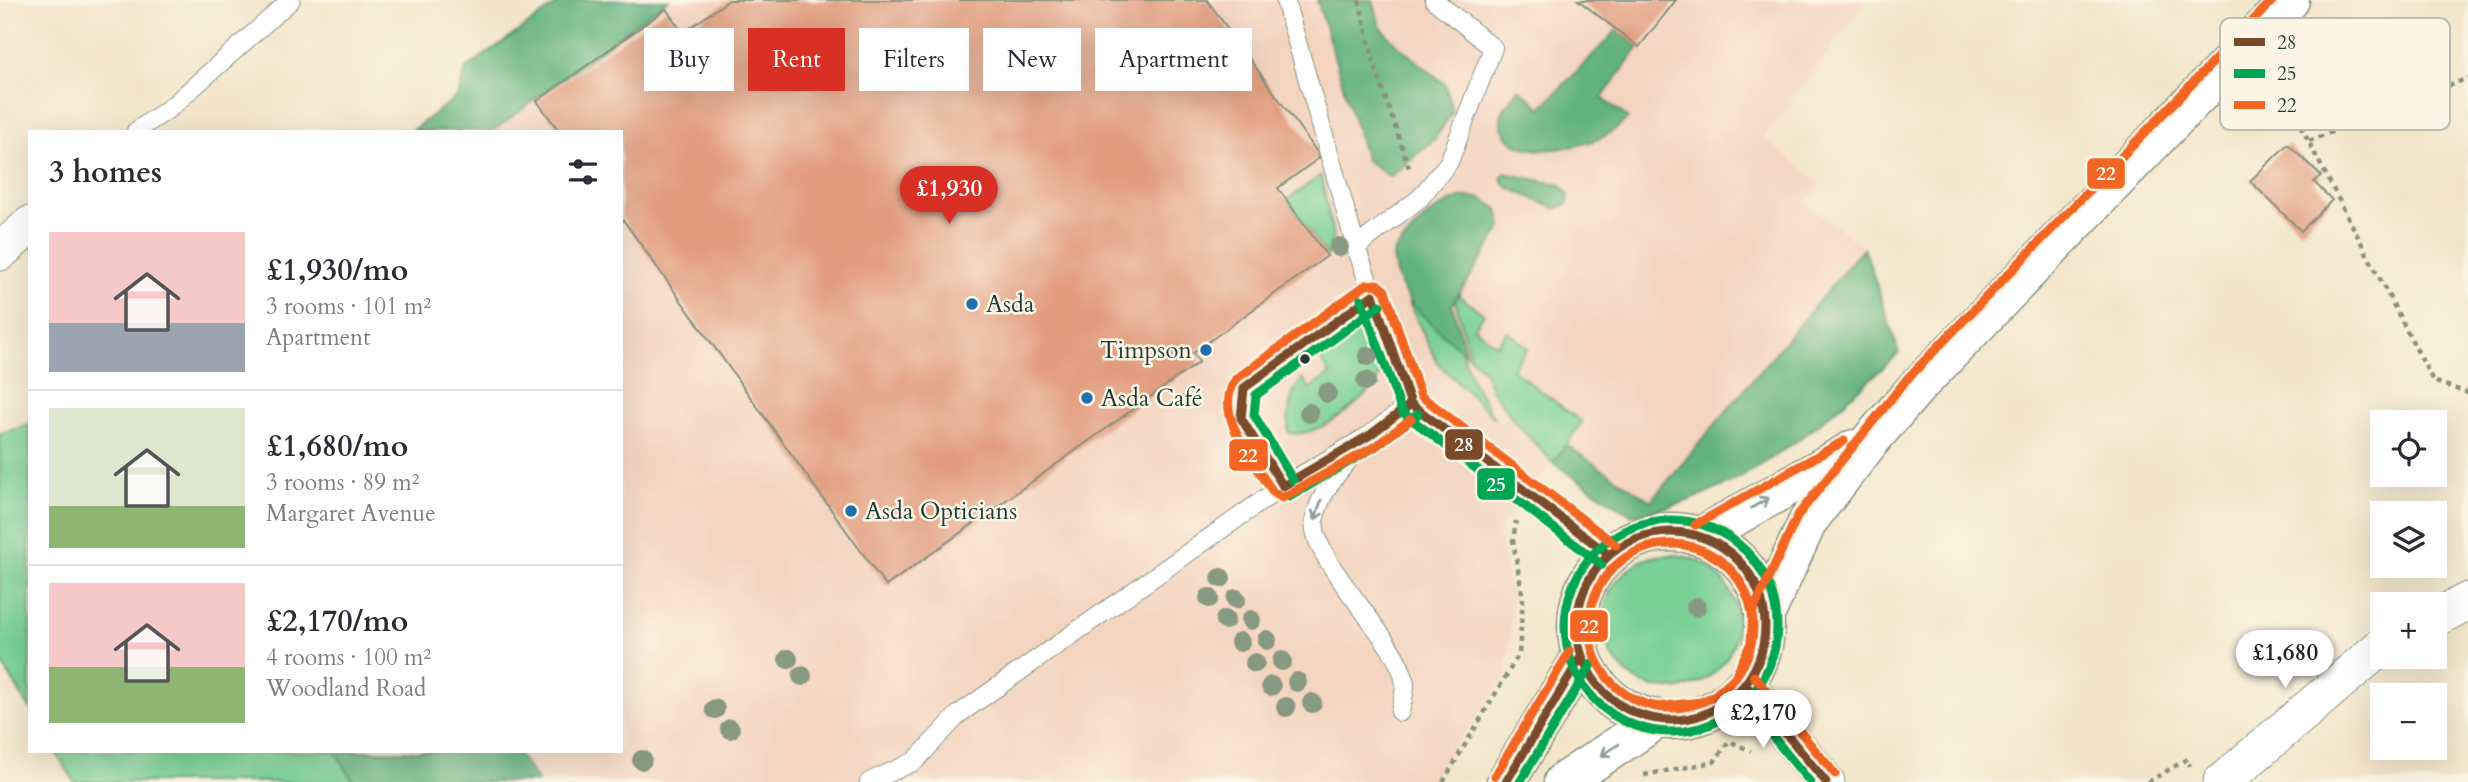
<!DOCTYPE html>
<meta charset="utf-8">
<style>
body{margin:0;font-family:Cardo,serif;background:#f2f2f3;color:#2b2b33;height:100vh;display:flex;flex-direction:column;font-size:26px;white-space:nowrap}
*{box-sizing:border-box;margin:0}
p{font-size:23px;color:#7c7c81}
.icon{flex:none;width:38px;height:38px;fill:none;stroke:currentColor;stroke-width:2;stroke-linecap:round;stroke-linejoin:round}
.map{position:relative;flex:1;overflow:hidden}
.sheet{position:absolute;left:28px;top:130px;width:595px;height:623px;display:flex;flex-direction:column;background:#fff;border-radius:0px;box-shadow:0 7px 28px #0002}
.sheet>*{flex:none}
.top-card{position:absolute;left:644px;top:28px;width:665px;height:63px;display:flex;gap:14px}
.controls{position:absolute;left:2370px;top:410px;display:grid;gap:14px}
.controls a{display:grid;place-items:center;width:77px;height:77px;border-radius:0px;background:#fff;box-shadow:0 7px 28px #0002;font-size:35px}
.price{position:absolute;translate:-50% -60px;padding:0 16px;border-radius:24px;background:#fff;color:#222;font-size:23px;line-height:46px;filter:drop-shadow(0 2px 4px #0008)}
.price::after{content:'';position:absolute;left:50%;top:42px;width:21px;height:16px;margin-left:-10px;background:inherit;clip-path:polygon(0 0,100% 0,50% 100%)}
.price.selected{background:#d93025;color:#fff}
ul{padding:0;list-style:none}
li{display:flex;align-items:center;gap:21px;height:175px;padding:0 21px}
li+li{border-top:2px solid #e1e1e2}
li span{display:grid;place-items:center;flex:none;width:196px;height:140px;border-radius:0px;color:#555}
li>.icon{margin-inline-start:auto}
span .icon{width:84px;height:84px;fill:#fffc;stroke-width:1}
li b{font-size:30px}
h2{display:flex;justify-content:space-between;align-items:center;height:84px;padding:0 21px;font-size:30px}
.pill{padding:0 24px;border-radius:0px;background:#fff;box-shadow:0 7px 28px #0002;font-size:24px;line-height:63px}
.pill.selected{background:#d93025;color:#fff}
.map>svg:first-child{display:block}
</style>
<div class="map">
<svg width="2468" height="782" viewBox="0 0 2468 782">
<rect width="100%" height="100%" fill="#fcf5e5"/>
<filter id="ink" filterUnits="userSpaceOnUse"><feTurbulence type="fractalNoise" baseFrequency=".0143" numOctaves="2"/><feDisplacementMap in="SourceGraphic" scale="14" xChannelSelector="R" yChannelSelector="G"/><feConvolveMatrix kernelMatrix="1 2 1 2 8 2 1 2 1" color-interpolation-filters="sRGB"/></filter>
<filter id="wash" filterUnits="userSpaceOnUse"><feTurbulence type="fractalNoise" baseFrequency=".00686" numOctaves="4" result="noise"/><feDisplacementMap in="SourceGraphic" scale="28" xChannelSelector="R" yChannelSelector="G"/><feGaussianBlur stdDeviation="1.57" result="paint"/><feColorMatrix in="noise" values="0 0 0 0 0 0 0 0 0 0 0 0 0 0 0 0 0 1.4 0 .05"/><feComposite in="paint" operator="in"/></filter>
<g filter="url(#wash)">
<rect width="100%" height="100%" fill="#f3e5c9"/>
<path fill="#f3d4bf" d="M668,0H1867L1764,137L1820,184L1805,203L1864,247L1651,501L1566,445L1498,530L1512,599L1507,676L1429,782H538L516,751H621V131H493Z"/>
<g fill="#79d095" stroke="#4c8664" stroke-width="2">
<path d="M1321,175L1333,237L1327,256L1287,200Z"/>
<path d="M1458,295L1484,314L1474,328L1497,345L1507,331L1528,348L1512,369L1582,422L1553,463L1516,423L1491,389L1483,369L1470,357L1455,300Z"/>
<path d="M1408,301L1460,348L1473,382L1495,419L1437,362Z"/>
<path d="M1363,333L1372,337C1376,348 1383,363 1380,374C1373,397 1311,443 1288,432C1289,411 1288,394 1303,379L1310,389L1330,374L1320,359C1325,343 1348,334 1363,333Z"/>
<path d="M30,425V709L0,660V433Z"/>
<circle cx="1670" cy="622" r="67"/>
<path d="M55,751H335L354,782H75Z"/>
</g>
<g fill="#62b27e" stroke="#407859" stroke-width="2">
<path d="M563,0H668L493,131H411L458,96L466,68Z"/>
<path d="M1317,0H1373L1380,26L1395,43L1445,84L1453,111L1435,139L1390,177L1366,160Z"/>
<path d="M1617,30L1639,47L1602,98L1628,118C1621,124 1614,131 1607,135C1584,147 1519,162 1505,132C1501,126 1499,119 1503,111C1506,104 1514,96 1519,89L1541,108Z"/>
<path d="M1505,173L1561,185L1569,195L1567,204L1556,209L1507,187L1501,178Z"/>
<path d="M1464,197L1480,198L1498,209L1502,227L1452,305L1466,354C1433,324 1394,301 1393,253C1414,229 1433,205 1464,197Z"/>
<path d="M1864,247L1899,353C1822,424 1739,500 1631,515L1553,463L1566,445L1651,501Z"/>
<path d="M335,751H516L538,782H354Z"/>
</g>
<g id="blocks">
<g fill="#e19c7e">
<path d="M729,0H1207L1317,152L1319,158L1278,188L1327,256L1193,353L1199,362L886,586L621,217V131H559L537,101L666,9L683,33Z"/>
<path d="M1578,0H1676L1639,47Z"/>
<path d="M2288,144L2321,176L2314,182L2332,200L2301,231L2250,181Z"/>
</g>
</g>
</g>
<g filter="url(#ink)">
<use href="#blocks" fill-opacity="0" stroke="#89917e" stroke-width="2"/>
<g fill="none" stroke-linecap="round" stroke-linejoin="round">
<defs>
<g id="service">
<path d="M1285,0L1356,247"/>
<path d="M1434,0L1493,48L1449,162L1420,198L1356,247L1411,404L1609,555"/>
<path d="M136,131L170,108L291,0"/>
<path d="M1361,445C1342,468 1322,488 1315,517C1305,558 1403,642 1405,685C1405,693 1402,703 1400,712"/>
<path d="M1283,486L1241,418L1244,388L1373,295"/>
<path d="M869,782L915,761L959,714L1283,486L1370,435L1411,404"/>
</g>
<g id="minor">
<path d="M0,252L30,225"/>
<path d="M2434,619L2468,601"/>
<path d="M1745,684L1826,782"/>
<path d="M2222,782L2382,646"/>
</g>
<g id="trunk">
<circle cx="1671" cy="626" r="94"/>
<path d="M1701,536L1854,449"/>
<path d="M1765,615L1808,521L1870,441L1916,388L2290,0"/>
<path d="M1506,782L1581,657"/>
<path d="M1563,782L1658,719"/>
</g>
</defs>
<use href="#service" stroke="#89917e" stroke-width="20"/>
<use href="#minor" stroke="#89917e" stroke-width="39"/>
<use href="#trunk" stroke="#89917e" stroke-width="41"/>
<g stroke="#89917e" stroke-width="4.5" stroke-dasharray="5 5" stroke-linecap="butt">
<path d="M1359,0L1375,67L1409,168"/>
<path d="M2273,73L2433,381L2468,393"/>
<path d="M2309,141L2468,78"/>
<path d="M1644,775L1714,762L1729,741L1751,751"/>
<path d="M1443,782L1519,654L1523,598L1513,541L1516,521"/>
<path d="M2148,782L2187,759L2190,766"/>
</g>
<use href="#service" stroke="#fff" stroke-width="18"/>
<use href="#minor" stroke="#fff" stroke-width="37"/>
<use href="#trunk" stroke="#fff" stroke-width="38"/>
<defs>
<g id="bus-1">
<path d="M1373,295L1411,404L1609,555"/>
<path d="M1283,486L1241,418L1244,388L1373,295"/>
<path d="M1283,486L1370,435L1411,404"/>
<circle cx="1671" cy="626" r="94"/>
<path d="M1745,684L1826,782"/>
<path d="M1506,782L1581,657"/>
</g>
<g id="bus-2">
<path d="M1361,299L1402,412L1602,565"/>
<path d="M1293,480L1254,415L1256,395L1380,305"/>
<path d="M1289,497L1376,446L1418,414"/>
<circle cx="1671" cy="626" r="106"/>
<path d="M1736,692L1810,782"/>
<path d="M1520,782L1592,663"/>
</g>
<g id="bus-3">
<path d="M1411,419L1376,446L1282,498L1273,492C1255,463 1211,413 1236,379L1366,285L1377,284L1385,291L1421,396L1616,545"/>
<path d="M1695,525L1844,441"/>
<circle cx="1671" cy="626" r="82"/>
<path d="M1754,676L1835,774"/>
<path d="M1657,707L1701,702L1713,697L1735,677L1751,643L1753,611L1798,515L1907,379L2273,0"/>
<path d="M1495,776L1570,651"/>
</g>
</defs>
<use href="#bus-1" stroke="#fcf5e5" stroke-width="14"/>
<use href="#bus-2" stroke="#fcf5e5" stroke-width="14"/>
<use href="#bus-3" stroke="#fcf5e5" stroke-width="14"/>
<use href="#bus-1" stroke="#7a4b2a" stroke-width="9"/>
<use href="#bus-2" stroke="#00a651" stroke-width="9"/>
<use href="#bus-3" stroke="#f26522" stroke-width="9"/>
</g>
<g fill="#889982">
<circle cx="1339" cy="247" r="10"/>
<circle cx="1368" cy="356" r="10"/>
<circle cx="1366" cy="381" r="10"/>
<circle cx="1327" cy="393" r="10"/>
<circle cx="1309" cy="413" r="10"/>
<circle cx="1221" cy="578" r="10"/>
<circle cx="1209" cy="598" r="10"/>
<circle cx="1236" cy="599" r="10"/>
<circle cx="1696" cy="607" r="10"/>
<circle cx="1225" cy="620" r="10"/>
<circle cx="1251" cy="620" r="10"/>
<circle cx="1267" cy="640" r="10"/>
<circle cx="1240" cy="642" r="10"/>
<circle cx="788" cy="659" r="10"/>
<circle cx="1282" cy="661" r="10"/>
<circle cx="1255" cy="663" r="10"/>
<circle cx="802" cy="676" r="10"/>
<circle cx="1297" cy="682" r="10"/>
<circle cx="1271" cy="686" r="10"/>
<circle cx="1312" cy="703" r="10"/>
<circle cx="1286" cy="707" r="10"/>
<circle cx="715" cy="709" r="10"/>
<circle cx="730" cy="729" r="10"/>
<circle cx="642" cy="760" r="10"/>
</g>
<defs><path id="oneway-shaft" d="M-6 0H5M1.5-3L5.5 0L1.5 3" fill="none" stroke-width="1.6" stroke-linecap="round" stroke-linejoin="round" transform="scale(1.75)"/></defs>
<g stroke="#8f9e9a">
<use href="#oneway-shaft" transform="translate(1760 503) rotate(-30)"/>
<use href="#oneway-shaft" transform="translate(1318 510) rotate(108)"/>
<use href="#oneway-shaft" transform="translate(1610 750) rotate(147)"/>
</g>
</g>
<g fill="#1f6fb2" stroke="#fcf5e5" stroke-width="2.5">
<circle cx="972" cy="304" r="7"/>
<circle cx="1206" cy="350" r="7"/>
<circle cx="1087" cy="398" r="7"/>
<circle cx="851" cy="511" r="7"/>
</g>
<circle fill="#1f3d34" stroke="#fcf5e5" stroke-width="2.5" cx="1305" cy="359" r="6"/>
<g text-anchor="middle" stroke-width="5" stroke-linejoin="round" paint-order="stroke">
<g font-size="24" fill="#1f3d34" stroke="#fcf5e5" text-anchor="start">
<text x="986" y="312">Asda</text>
<text x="1192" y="358" text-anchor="end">Timpson</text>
<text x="1101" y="406">Asda Café</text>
<text x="865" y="519">Asda Opticians</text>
</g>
</g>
<rect x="2220" y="18" width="230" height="112" rx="10" fill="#fcf5e5" stroke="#babeb0" stroke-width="2"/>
<rect x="2234" y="38" width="31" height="8" fill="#7a4b2a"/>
<rect x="2234" y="69" width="31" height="9" fill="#00a651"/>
<rect x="2234" y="101" width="31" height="8" fill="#f26522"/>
<g font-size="19" fill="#1f3d34">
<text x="2277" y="49">28</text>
<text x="2277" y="80">25</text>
<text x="2277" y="112">22</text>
</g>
<g stroke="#fcf5e5" stroke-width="2.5">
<rect x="2086" y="157" width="40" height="33" rx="7" fill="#f26522"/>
<rect x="1444" y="428" width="40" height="33" rx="7" fill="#7a4b2a"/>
<rect x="1228" y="438" width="41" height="34" rx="7" fill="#f26522"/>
<rect x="1476" y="467" width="40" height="34" rx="7" fill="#00a651"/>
<rect x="1569" y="609" width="40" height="34" rx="7" fill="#f26522"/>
</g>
<g font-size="19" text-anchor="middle" font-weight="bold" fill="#fff">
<text x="2106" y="180">22</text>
<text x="1464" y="451">28</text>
<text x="1248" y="462">22</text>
<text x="1496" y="491">25</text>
<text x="1589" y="633">22</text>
</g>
</svg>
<div class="controls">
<a><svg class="icon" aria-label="locate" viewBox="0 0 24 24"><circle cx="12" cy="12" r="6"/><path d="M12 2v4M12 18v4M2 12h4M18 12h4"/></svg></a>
<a><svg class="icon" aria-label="layers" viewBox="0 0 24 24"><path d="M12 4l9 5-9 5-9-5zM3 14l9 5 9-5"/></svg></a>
<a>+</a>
<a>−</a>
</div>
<b class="price selected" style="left:949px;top:226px">£1,930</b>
<b class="price" style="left:2285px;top:690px">£1,680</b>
<b class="price" style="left:1763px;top:750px">£2,170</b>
<div class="top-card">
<a class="pill">Buy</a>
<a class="pill selected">Rent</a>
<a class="pill">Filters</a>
<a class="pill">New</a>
<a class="pill">Apartment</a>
</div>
<section class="sheet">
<h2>3 homes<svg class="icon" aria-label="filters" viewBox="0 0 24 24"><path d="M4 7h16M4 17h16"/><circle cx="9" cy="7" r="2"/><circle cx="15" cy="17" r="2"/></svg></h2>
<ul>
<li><span style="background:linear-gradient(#f6c9c9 65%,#9aa5b1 0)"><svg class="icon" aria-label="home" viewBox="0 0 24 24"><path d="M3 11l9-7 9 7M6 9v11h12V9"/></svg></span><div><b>£1,930/mo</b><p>3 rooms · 101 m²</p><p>Apartment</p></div></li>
<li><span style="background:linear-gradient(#dfe7d0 70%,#8fb573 0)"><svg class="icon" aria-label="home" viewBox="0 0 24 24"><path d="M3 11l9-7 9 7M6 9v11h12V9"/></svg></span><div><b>£1,680/mo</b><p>3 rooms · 89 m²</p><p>Margaret Avenue</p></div></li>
<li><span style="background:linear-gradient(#f6c9c9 60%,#8fb573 0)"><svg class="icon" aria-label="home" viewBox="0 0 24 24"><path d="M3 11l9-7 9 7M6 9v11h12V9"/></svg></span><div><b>£2,170/mo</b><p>4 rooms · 100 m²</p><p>Woodland Road</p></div></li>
</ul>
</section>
</div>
